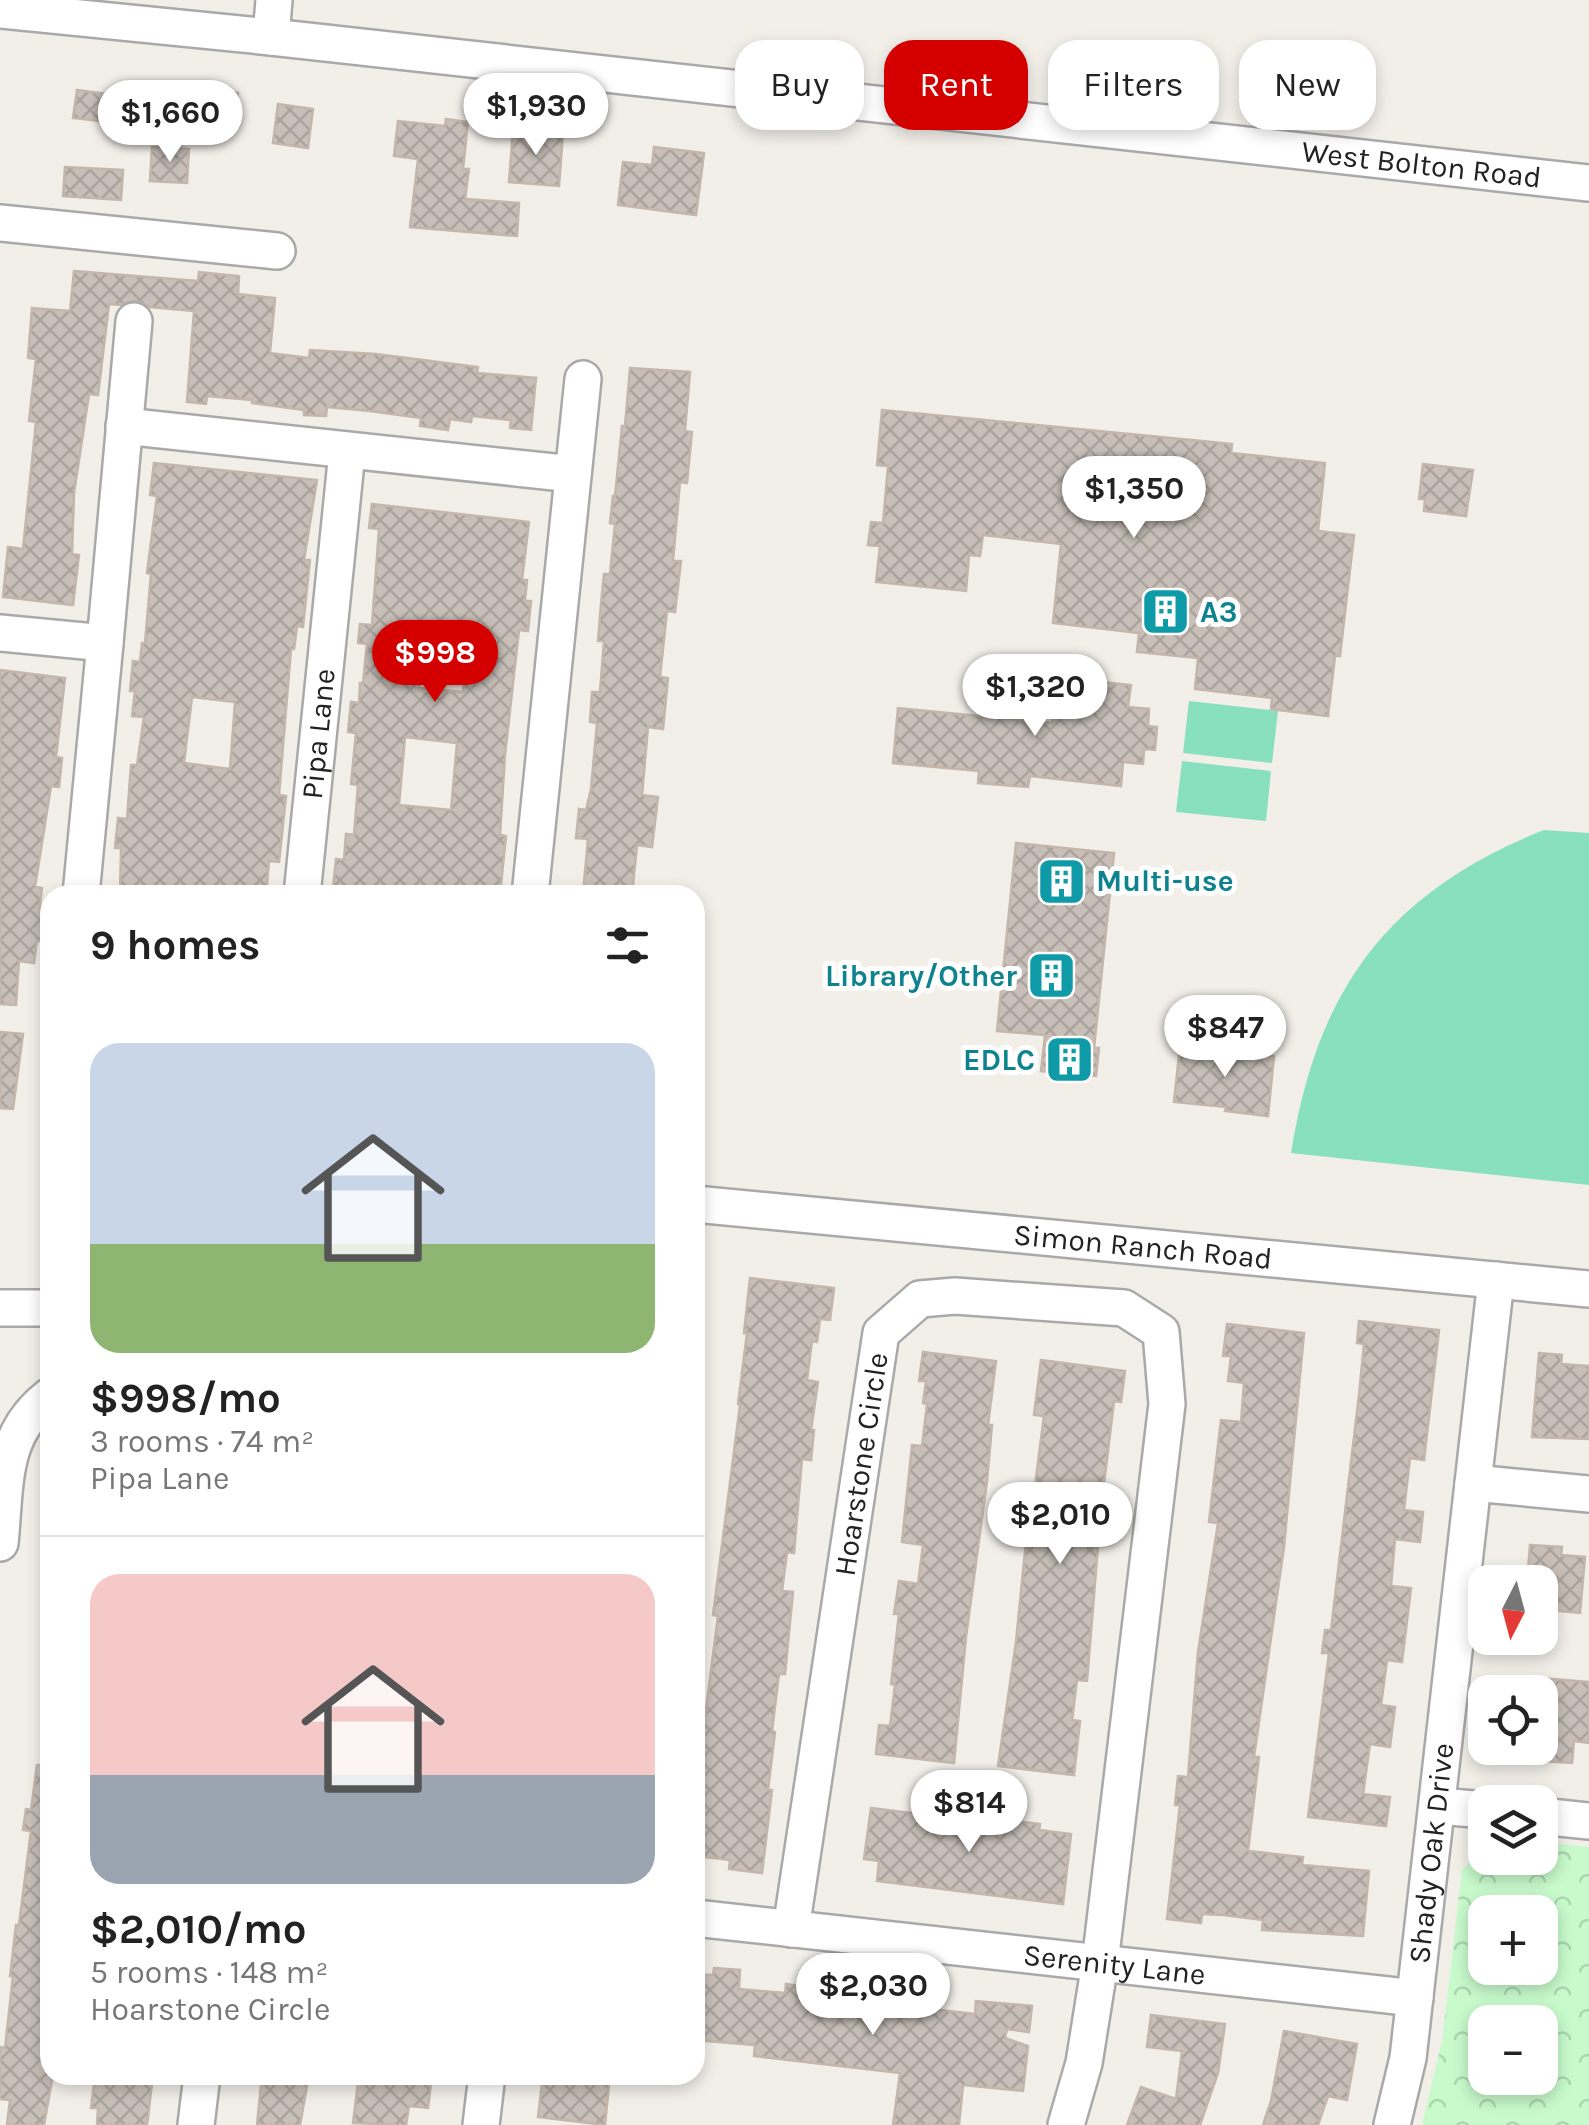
<!DOCTYPE html>
<meta charset="utf-8">
<style>
body{margin:0;font-family:Karla,sans-serif;background:#f6f6f6;color:#222;height:100vh;display:flex;flex-direction:column;font-size:38px;white-space:nowrap}
*{box-sizing:border-box;margin:0}
p{font-size:32px;color:#767676}
.icon{flex:none;width:55px;height:55px;fill:none;stroke:currentColor;stroke-width:2;stroke-linecap:round;stroke-linejoin:round}
.map{position:relative;flex:1;overflow:hidden}
.side{position:absolute;left:40px;top:885px;width:665px;height:1200px;display:flex;flex-direction:column;background:#fff;border-radius:30px;box-shadow:0 5px 15px #0003}
.side>*{flex:none}
.banner{position:absolute;left:735px;top:40px;width:702px;height:90px;display:flex;gap:20px}
.needle{width:65px;rotate:186deg}
.fabs{position:absolute;left:1468px;top:1565px;display:grid;gap:20px}
.fabs a{display:grid;place-items:center;width:90px;height:90px;border-radius:20px;background:#fff;box-shadow:0 5px 15px #0003;font-size:50px}
.price{position:absolute;translate:-50% -85px;padding:0 22px;border-radius:35px;background:#fff;color:#222;font-size:32px;line-height:65px;filter:drop-shadow(0 2px 5px #0008)}
.price::after{content:'';position:absolute;left:50%;top:60px;width:30px;height:22px;margin-left:-15px;background:inherit;clip-path:polygon(0 0,100% 0,50% 100%)}
.price.selected{background:#d40000;color:#fff}
ul{padding:0;list-style:none}
li{display:grid;align-content:center;gap:20px;height:530px;padding:0 50px}
li+li{border-top:2px solid #e0e0e0}
li span{display:grid;place-items:center;height:310px;border-radius:30px;color:#555}
li>.icon{margin-inline-start:auto}
span .icon{width:180px;height:180px;fill:#fffc;stroke-width:1}
li b{font-size:42px}
h2{display:flex;justify-content:space-between;align-items:center;height:120px;padding:0 50px;font-size:42px}
.tag{padding:0 35px;border-radius:30px;background:#fff;box-shadow:0 5px 15px #0003;font-size:35px;line-height:90px}
.tag.selected{background:#d40000;color:#fff}
.map>svg:first-child{display:block}
</style>
<div class="map">
<svg width="1589" height="2125" viewBox="0 0 1589 2125">
<defs>
<pattern id="park-crowns" width="20" height="18" patternUnits="userSpaceOnUse" patternTransform="scale(2.5)"><rect width="20" height="18" fill="#c8facc"/><path d="M2 6a3 3 0 1 1 6 0M12 15a3 3 0 1 1 6 0" fill="none" stroke="#acd6af"/></pattern>
<pattern id="building-cross-hatch" width="8" height="8" patternUnits="userSpaceOnUse" patternTransform="scale(2.5)"><rect width="8" height="8" fill="#c7bfb8"/><path d="M0 0l8 8M0 8l8-8" fill="none" stroke="#aba49e"/></pattern>
</defs>
<rect width="100%" height="100%" fill="#f2efe9"/>
<path fill="url(#park-crowns)" fill-rule="evenodd" d="M1540,1842L1589,1847V2125H1422L1442,2041L1462,1870L1485,1847V1858H1540ZM1485,1912H1540V1968H1485ZM1485,2022H1540V2078H1485Z"/>
<g fill="#88e0be">
<path d="M1189,701L1278,711L1272,763L1183,753Z"/>
<path d="M1182,761L1271,771L1266,821L1176,812Z"/>
<path d="M1544,830L1589,833V1185L1291,1153C1317,989 1388,892 1544,830Z"/>
</g>
<g fill="url(#building-cross-hatch)" stroke="#c4b6ab" stroke-width="2.5" fill-rule="evenodd">
<path d="M194,89L238,93L234,128L190,123Z"/>
<path d="M77,90L108,94L107,101L129,104L127,124L73,118Z"/>
<path d="M278,104L313,109L308,148L273,143Z"/>
<path d="M446,119L468,122L463,169H469L465,199L519,203L517,236L410,227L418,159L394,156L398,121L445,126Z"/>
<path d="M513,130L563,133L559,186L509,182Z"/>
<path d="M152,147L189,149L187,183L150,181Z"/>
<path d="M654,147L704,153L696,215L618,205L623,162L652,165Z"/>
<path d="M65,167L123,170L121,200L63,196Z"/>
<path d="M74,271L198,281L199,272L239,276L238,294L275,298L270,353L309,358L310,350L376,354L478,367L477,373L536,378L531,430L510,428L511,420L472,416L471,422L450,419L448,430L420,426L421,418L370,411L327,407L326,416L304,415V410L252,403V400L207,396L206,404L187,402L194,311L150,307L135,300L121,305L109,304L98,395L89,394L74,493L72,554L79,555L73,605L3,597L8,547L23,549L36,422L29,421L36,359L28,358L32,308L70,311Z"/>
<path d="M630,368L690,372L685,431L692,432L687,483L680,482L673,561H681L675,612L667,611L660,677L668,678L663,729L648,727L642,795L658,797L652,847L637,845L632,895H595L583,894L588,839L576,838L579,809L586,810L591,789L597,723L590,722L592,692H600L604,641H598L601,604L604,574H610L615,524L610,523L613,496H615L622,426H625Z"/>
<path d="M882,410L1202,441L1232,444L1231,453L1325,463L1318,531L1354,535L1340,656H1335L1328,716L1271,709L1272,698L1195,689L1198,658L1137,652L1139,633L1053,623L1061,544L983,535L980,556L969,555L966,591L876,582L880,546L868,545L871,522L883,523L888,466L877,465Z"/>
<path d="M154,463L317,480L304,560H310L303,627L297,626L294,649H291L279,795L286,796L279,862L269,861L266,895H120L121,848H115L118,818L127,819L131,765H137L144,717L132,716L135,691H130L133,661L140,662L142,643H145L151,574L147,573L157,496L150,495ZM192,697L235,702L230,769L184,763Z"/>
<path d="M1423,464L1473,470L1466,516L1424,511L1425,499H1419Z"/>
<path d="M372,504L529,522L522,580H527L525,601H531L528,631L519,630L505,755L500,835L506,836L500,894L338,895V889L333,888L336,859L344,860L346,834L354,835L358,785L351,784L356,733L348,732L351,702L359,703L360,683H363L367,644L358,643L360,624L372,625L379,529L369,528ZM426,621L469,625L463,692L419,688ZM405,737L457,743L451,810L399,805Z"/>
<path d="M0,670L65,678L56,757L62,758L59,787L51,786L35,887L42,888L39,914L48,915L44,942L37,941L34,963L19,961L16,1005L0,1004Z"/>
<path d="M1057,677L1131,685L1128,707L1149,709L1148,726L1157,727L1155,750L1144,749L1143,764L1123,762L1121,786L1030,776L1028,787L978,783L979,771L893,763L898,708L1052,723Z"/>
<path d="M1016,843L1114,853L1094,1048H1099L1096,1076L1041,1071L1045,1035L997,1031Z"/>
<path d="M0,1032L23,1034L13,1109L0,1108Z"/>
<path d="M1180,1046L1274,1056L1268,1116L1225,1111L1226,1107L1174,1102Z"/>
<path d="M750,1278L834,1288L830,1320L820,1319L817,1342L812,1341L807,1380L818,1382L811,1430H814L811,1460L802,1459L794,1553L787,1552L782,1591L793,1592L785,1674H779L772,1731L775,1732L768,1790H772L762,1873L729,1869L730,1860L695,1856V1795L718,1616L713,1615L740,1405L738,1404L747,1333H744Z"/>
<path d="M1359,1321L1439,1330L1424,1460L1410,1458L1404,1510L1423,1512L1420,1542L1395,1539L1391,1586L1411,1588L1402,1662L1387,1660L1381,1705L1395,1707L1390,1747L1370,1744L1363,1794L1390,1797L1386,1826L1308,1817L1329,1653H1322L1325,1630H1331L1359,1395L1364,1344L1357,1343Z"/>
<path d="M1227,1324L1304,1333L1284,1547L1254,1757H1259L1248,1851L1303,1857L1302,1865L1369,1871L1363,1936L1262,1930L1263,1920L1224,1915L1202,1914L1201,1923L1167,1919L1180,1805H1175L1178,1776L1188,1777L1198,1652L1218,1523L1209,1522L1221,1420L1241,1422L1244,1383L1228,1381L1231,1356H1223Z"/>
<path d="M923,1352L996,1361L988,1425H992L987,1481L966,1637L954,1763L876,1754L879,1725L890,1726L895,1685L891,1684L899,1614H894L899,1581L918,1584L923,1545L902,1542L912,1445L922,1446L927,1404L923,1403L926,1381H919Z"/>
<path d="M1539,1353L1562,1355L1561,1364L1589,1366V1439L1532,1437Z"/>
<path d="M1041,1360L1125,1371L1121,1402L1114,1401L1101,1509L1087,1681L1077,1680L1072,1720L1080,1721L1074,1775L998,1766L1016,1642L1030,1501H1033L1044,1416L1034,1415Z"/>
<path d="M1530,1545L1562,1547L1561,1555L1585,1557L1580,1613L1540,1609V1582H1527Z"/>
<path d="M1540,1678L1589,1682V1743L1574,1741L1572,1763L1540,1761Z"/>
<path d="M37,1765H50V2075H53L44,2125H7L10,2100L0,2099V2047L5,2048L13,1976H10L16,1925H19L31,1831L23,1830L26,1809L31,1810Z"/>
<path d="M871,1808L943,1817L944,1814L1015,1824L1016,1821L1040,1824L1039,1830L1071,1834L1063,1904L877,1881L879,1861L864,1859Z"/>
<path d="M714,1968L740,1970L739,1989L785,1993L786,1984L854,1994L856,1984L889,1988L888,1994L933,1999L932,2009L975,2014L976,2001L1032,2006L1029,2032L1007,2029L1005,2038L1028,2046L1023,2091L963,2085L959,2125H893L900,2073L754,2056L755,2045L695,2040V1974L713,1975Z"/>
<path d="M1151,2015L1225,2024L1218,2073L1200,2125H1127L1141,2087L1176,2099L1182,2051L1147,2047Z"/>
<path d="M1284,2031L1357,2044L1347,2100L1328,2096L1318,2125H1263L1271,2101Z"/>
<path d="M95,2075H153L147,2125H97L98,2108H91Z"/>
<path d="M262,2075H309L300,2125H257Z"/>
<path d="M359,2075H432L428,2108L409,2106L406,2125L353,2123Z"/>
<path d="M543,2075H610L605,2125L538,2117Z"/>
</g>
<g fill="none" stroke-linecap="round" stroke-linejoin="round">
<defs>
<g id="minor">
<path id="s1" d="M0,10L271,37L1589,183"/>
<path d="M271,37L274,0"/>
<path d="M0,223L277,251"/>
<path d="M124,426L573,474"/>
<path d="M0,633L105,643L134,321"/>
<path d="M81,895L105,643"/>
<path id="s2" d="M302,895L347,452"/>
<path d="M530,895L583,379"/>
<path id="s3" d="M695,1204L1589,1289"/>
<path d="M0,1308H50"/>
<path d="M1473,1483L1589,1494"/>
<path d="M0,1543C6,1485 0,1434 50,1396"/>
<path d="M1439,1806L1485,1810"/>
<path d="M1540,1816L1589,1821"/>
<path id="s4" d="M695,1918L1415,1998"/>
<path id="s5" d="M791,1929L881,1333L920,1299L955,1296L1124,1308L1161,1332L1167,1404L1100,1963L1084,2063L1066,2125"/>
<path d="M196,2125L202,2075"/>
<path d="M481,2125L487,2075"/>
<path id="s6" d="M1392,2125L1408,2058L1496,1280"/>
</g>
</defs>
<use href="#minor" stroke="#a9a9a9" stroke-width="40"/>
<use href="#minor" stroke="#fff" stroke-width="35"/>
</g>
<defs>
<symbol id="building-square" viewBox="-11 -11 22 22"><rect x="-9" y="-9" width="18" height="18" rx="4" fill="#0f9aa8" stroke="#fff"/><path d="M-4-6H4V6H1V3H-1V6H-4ZM-2.5-4.3h1.7v1.8h-1.7ZM.8-4.3h1.7v1.8H.8ZM-2.5-1h1.7V.8h-1.7ZM.8-1h1.7V.8H.8Z" fill="#fff"/></symbol>
</defs>
<g fill-rule="evenodd">
<use href="#building-square" x="1138" y="584" width="55" height="55"/>
<use href="#building-square" x="1034" y="854" width="55" height="55"/>
<use href="#building-square" x="1024" y="948" width="55" height="55"/>
<use href="#building-square" x="1042" y="1032" width="55" height="55"/>
</g>
<g text-anchor="middle" stroke-width="10" stroke-linejoin="round" paint-order="stroke">
<g font-size="30" fill="#222" stroke="#fff">
<text dy="10" stroke="none"><textPath href="#s1" startOffset="1430">West Bolton Road</textPath></text>
<text dy="10" stroke="none"><textPath href="#s2" startOffset="162">Pipa Lane</textPath></text>
<text dy="10" stroke="none"><textPath href="#s3" startOffset="450">Simon Ranch Road</textPath></text>
<text dy="10" stroke="none"><textPath href="#s5" startOffset="470">Hoarstone Circle</textPath></text>
<text dy="10" stroke="none"><textPath href="#s6" startOffset="275">Shady Oak Drive</textPath></text>
<text dy="10" stroke="none"><textPath href="#s4" startOffset="422">Serenity Lane</textPath></text>
</g>
<g font-size="30" font-weight="bold" fill="#0d838f" stroke="#fff" text-anchor="start">
<text x="1200" y="622">A3</text>
<text x="1096" y="891">Multi-use</text>
<text x="1017" y="986" text-anchor="end">Library/Other</text>
<text x="1035" y="1070" text-anchor="end">EDLC</text>
</g>
</g>
</svg>
<div class="fabs">
<a><svg class="needle" viewBox="-14 -14 28 28"><path d="M0-13l5 13h-10z" fill="#e53935"/><path d="M0 13l5-13h-10z" fill="#767676"/></svg></a>
<a><svg class="icon" aria-label="locate" viewBox="0 0 24 24"><circle cx="12" cy="12" r="6"/><path d="M12 2v4M12 18v4M2 12h4M18 12h4"/></svg></a>
<a><svg class="icon" aria-label="layers" viewBox="0 0 24 24"><path d="M12 4l9 5-9 5-9-5zM3 14l9 5 9-5"/></svg></a>
<a>+</a>
<a>−</a>
</div>
<b class="price" style="left:536px;top:158px">$1,930</b>
<b class="price" style="left:170px;top:165px">$1,660</b>
<b class="price" style="left:1134px;top:541px">$1,350</b>
<b class="price selected" style="left:435px;top:705px">$998</b>
<b class="price" style="left:1035px;top:739px">$1,320</b>
<b class="price" style="left:1225px;top:1080px">$847</b>
<b class="price" style="left:1060px;top:1567px">$2,010</b>
<b class="price" style="left:969px;top:1855px">$814</b>
<b class="price" style="left:873px;top:2038px">$2,030</b>
<div class="banner">
<a class="tag">Buy</a>
<a class="tag selected">Rent</a>
<a class="tag">Filters</a>
<a class="tag">New</a>
</div>
<section class="side">
<h2>9 homes<svg class="icon" aria-label="filters" viewBox="0 0 24 24"><path d="M4 7h16M4 17h16"/><circle cx="9" cy="7" r="2"/><circle cx="15" cy="17" r="2"/></svg></h2>
<ul>
<li><span style="background:linear-gradient(#c9d6e8 65%,#8fb573 0)"><svg class="icon" aria-label="home" viewBox="0 0 24 24"><path d="M3 11l9-7 9 7M6 9v11h12V9"/></svg></span><div><b>$998/mo</b><p>3 rooms · 74 m²</p><p>Pipa Lane</p></div></li>
<li><span style="background:linear-gradient(#f6c9c9 65%,#9aa5b1 0)"><svg class="icon" aria-label="home" viewBox="0 0 24 24"><path d="M3 11l9-7 9 7M6 9v11h12V9"/></svg></span><div><b>$2,010/mo</b><p>5 rooms · 148 m²</p><p>Hoarstone Circle</p></div></li>
</ul>
</section>
</div>
